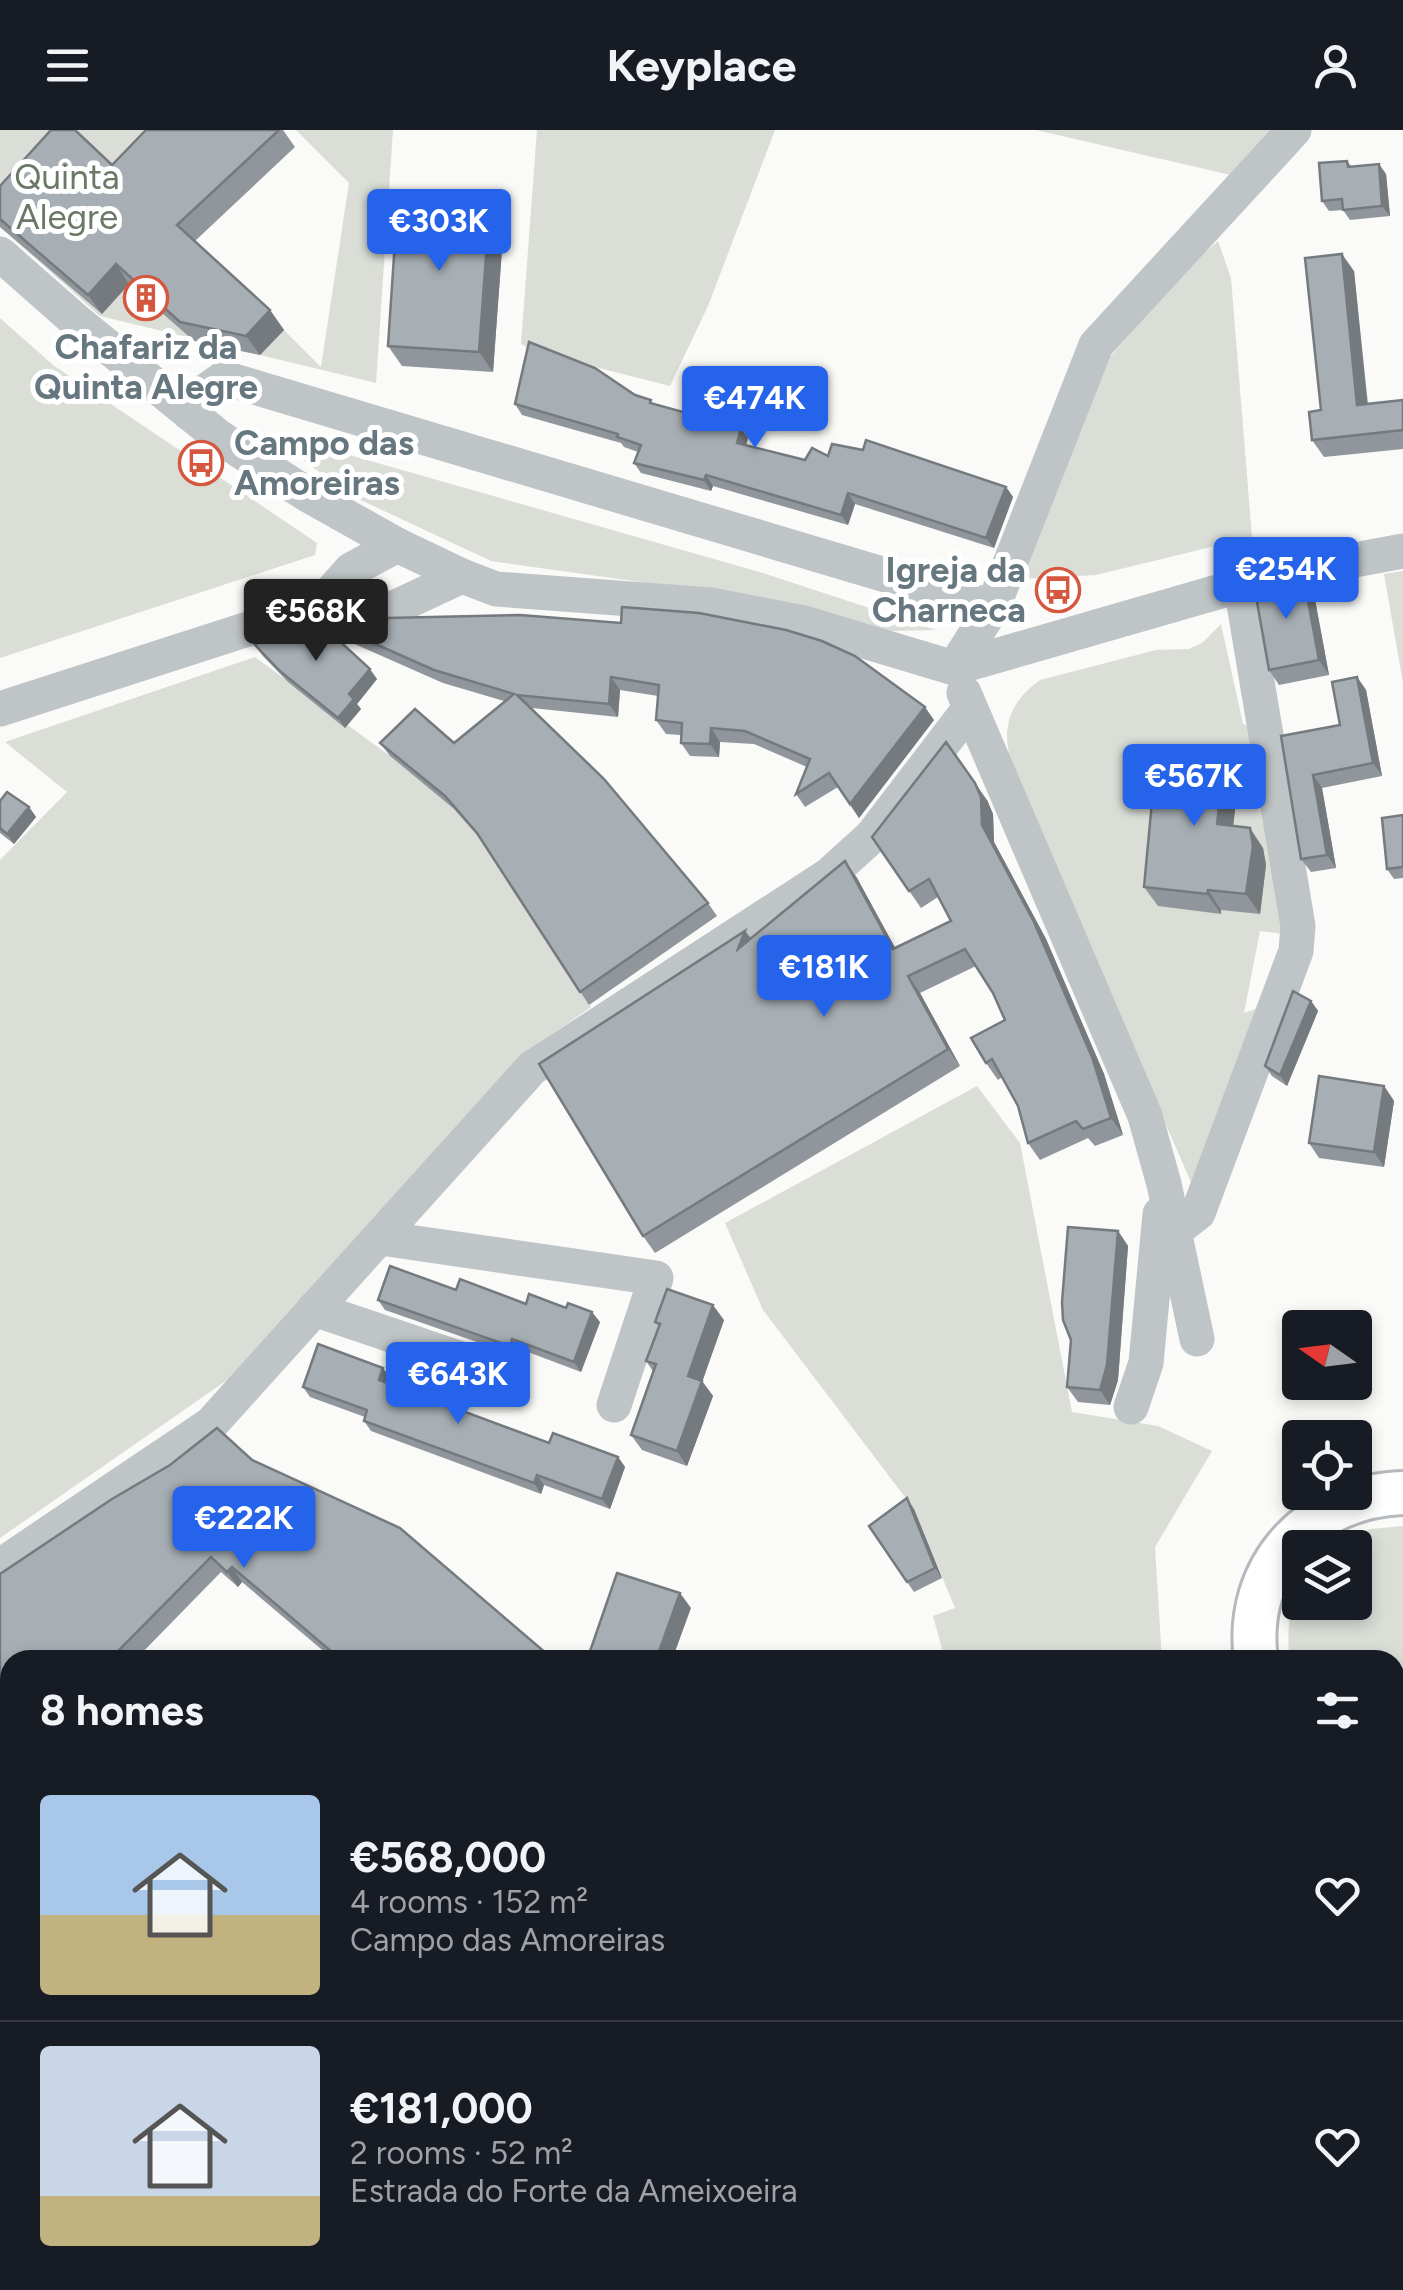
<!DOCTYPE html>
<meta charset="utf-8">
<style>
body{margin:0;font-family:Figtree,sans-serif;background:#20242c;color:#f1f3f6;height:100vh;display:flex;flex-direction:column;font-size:38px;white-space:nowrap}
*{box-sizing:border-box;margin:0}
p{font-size:32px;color:#9ea1a6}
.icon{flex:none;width:55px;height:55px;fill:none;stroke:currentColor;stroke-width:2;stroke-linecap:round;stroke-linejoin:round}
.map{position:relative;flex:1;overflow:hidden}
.drawer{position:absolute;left:0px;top:1520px;width:1405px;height:640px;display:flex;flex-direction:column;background:#171b24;border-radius:30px 30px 0 0;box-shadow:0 5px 15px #0003}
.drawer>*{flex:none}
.needle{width:65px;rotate:284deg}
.tools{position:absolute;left:1282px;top:1180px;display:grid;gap:20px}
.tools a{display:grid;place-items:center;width:90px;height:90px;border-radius:10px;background:#171b24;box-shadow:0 5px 15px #0003;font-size:50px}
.price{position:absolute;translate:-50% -85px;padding:0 22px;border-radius:10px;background:#2563eb;color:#fff;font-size:32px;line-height:65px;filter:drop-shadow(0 2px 5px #0008)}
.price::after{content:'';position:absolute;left:50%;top:60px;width:30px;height:22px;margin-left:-15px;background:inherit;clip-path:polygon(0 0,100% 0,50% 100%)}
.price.active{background:#222;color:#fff}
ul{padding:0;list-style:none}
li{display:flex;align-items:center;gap:30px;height:250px;padding:0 40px}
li+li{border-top:2px solid #363941}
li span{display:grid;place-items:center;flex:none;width:280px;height:200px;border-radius:10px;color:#555}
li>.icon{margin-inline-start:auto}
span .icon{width:120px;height:120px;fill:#fffc;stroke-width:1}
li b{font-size:42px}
h2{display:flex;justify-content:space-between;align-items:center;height:120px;padding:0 40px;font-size:42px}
header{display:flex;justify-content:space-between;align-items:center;height:130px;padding:0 40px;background:#171b24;font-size:45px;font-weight:700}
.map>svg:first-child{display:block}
</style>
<header><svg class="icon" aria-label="menu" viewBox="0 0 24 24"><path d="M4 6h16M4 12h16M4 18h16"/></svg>Keyplace<svg class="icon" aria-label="person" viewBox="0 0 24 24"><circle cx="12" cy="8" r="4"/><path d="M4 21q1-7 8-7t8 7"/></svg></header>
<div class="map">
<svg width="1403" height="2160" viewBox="0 0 1403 2160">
<rect width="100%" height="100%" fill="#fafaf8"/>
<g fill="#daded7">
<path d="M0,0H180L132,49L321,237L349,53L296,0H393L376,253L100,186L0,97Z"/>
<path d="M537,0H775L708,176L670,256L536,222L521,214Z"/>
<path d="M1036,0H1272L1235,46Z"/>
<path d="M1218,111L1231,148L1252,407L1096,445L1021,449L1103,235L1189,136Z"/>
<path d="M0,188L53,235L317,413L315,425L0,528Z"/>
<path d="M278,311L353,326L763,443L936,500L890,501L776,471L491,431L350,365Z"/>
<path d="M1403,441V553L1384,444Z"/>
<path d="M1221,494L1243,594L1262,600L1283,804L1260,801L1244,883L1261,877L1191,1052L1026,675C1007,626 990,586 1040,550L1156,520L1189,519L1202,513Z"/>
<path d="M255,527L390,626L454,679L487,716L591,877L522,925L233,1246L0,1408V730L67,662L5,612Z"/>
<path d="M977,956L1020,1013L1072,1282L1158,1296L1212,1321L1155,1417L1162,1530H945L933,1486L955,1478L914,1379L763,1180L725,1093Z"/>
<path d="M1403,1396V1619H1395V1530H1290C1286,1503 1289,1480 1300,1456V1472H1355V1418L1333,1417L1371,1399Z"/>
<path d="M1403,1722V2160H1081L1065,2150H1395V1723Z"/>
<path d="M10,1767V2072L0,2073V1768Z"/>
</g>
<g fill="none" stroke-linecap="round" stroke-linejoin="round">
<defs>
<g id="major">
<path d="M1256,1530C1243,1436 1312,1366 1403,1363"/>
<path d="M1395,1652H1403"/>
</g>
</defs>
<use href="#major" stroke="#b3b9bc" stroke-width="48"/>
<g stroke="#bfc4c7" stroke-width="35">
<path d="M0,124L75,190L219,307L308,365L397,415L462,446L496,459L711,475L804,493L954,538"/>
<path d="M189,283L207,260L224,248L993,477"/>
<path d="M319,476L351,440L397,415"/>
<path d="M954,538L993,477L1096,215L1294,0"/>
<path d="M954,538L1280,444L1403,421"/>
<path d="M964,563L1145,986L1164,1054L1197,1209"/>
<path d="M0,579L319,476L385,482L462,446"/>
<path d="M1172,1103L1198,1083L1296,821L1298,796L1241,456"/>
<path d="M381,1108L656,1148L614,1275"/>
<path d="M314,1179L506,1244"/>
<path d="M1131,1277L1146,1233L1160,1084"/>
<path d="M0,1436L211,1294L532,938L829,745L872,706L970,578"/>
<path d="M0,2089H10"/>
<path d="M976,2150L999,2160"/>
<path d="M550,2160L553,2150"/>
<path d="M747,2160L752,2150"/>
</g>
<use href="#major" stroke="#fff" stroke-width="42"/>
</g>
<g fill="#90969b">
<path d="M146,0H283L295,17L195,111L270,180L284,200L260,225L194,211L129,154L102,184L0,97V56L112,35Z"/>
<path d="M1347,31L1351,36L1386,44L1390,86L1350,90L1343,80L1329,81L1322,71Z"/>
<path d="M490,72L504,92L493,242L402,236L388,216Z"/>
<path d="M1354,141L1368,274L1403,270V319L1324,327L1312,310L1321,280Z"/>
<path d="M635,265L654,274L748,308L746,315L805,330L828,326L1006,357L1013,367L994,418L855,374L848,395L713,356L711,361L641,343L634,333L638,322L624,317L621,313L522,285L515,274Z"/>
<path d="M1313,459L1329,545L1279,555L1269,540Z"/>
<path d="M321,490L934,590L859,688L838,657L805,677L796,664L807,637L754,614L720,612L719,627L690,626L681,613V605L666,604L656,590L658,566L620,560L618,587L532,578L708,773L717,786L589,875L484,713L454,679L390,626L380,613H454L504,571L443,553L332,504L377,549L357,574L361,579L345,598L288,552L262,525L255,515L328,501Z"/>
<path d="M1357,547L1366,560L1382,646L1322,658L1336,738L1311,742L1301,729L1281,606L1340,595Z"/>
<path d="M1225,627L1239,647L1233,696L1263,718L1266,735L1260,784L1221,780V784L1158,776L1144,757Z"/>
<path d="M987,670L993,684L994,712L1046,809L1104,944L1123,1005L1095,1016L1088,1008L1040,1030L1028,1013L1018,976L1002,947L998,950L986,933L1005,890L993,863L976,836L920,863L960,936L655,1123L643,1106L745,801L751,808L845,731L857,748L895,818L951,791L938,767L921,778L872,707Z"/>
<path d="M0,671L29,677L36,687L14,714L0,703Z"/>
<path d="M1403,685V748L1394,749L1387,739Z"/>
<path d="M1311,871L1318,881L1287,956L1272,946L1265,936Z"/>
<path d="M1384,956L1394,971L1384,1037L1319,1028L1309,1013Z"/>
<path d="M1118,1101L1128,1116L1118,1250L1110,1275L1078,1272L1067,1257Z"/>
<path d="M456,1160L526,1174L600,1192L581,1242L520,1219L517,1226L385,1180L378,1170Z"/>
<path d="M724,1190L702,1251L713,1266L687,1336L642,1320L631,1305L653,1241L646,1231L659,1196L655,1192Z"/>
<path d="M383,1238L390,1248L388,1253L549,1313L618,1327L625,1337L610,1379L544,1355L541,1364L371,1301L364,1291L365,1287L310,1267L303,1257Z"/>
<path d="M252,1330L554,1530H334L242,1452L238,1457L221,1442L135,1530H10V1591L0,1600V1444Z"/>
<path d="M914,1379L942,1448L914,1462L869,1396Z"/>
</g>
<g fill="#757a7e">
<path d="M1379,34L1386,44L1390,86L1382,76Z"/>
<path d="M490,72L504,92L493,242L479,222Z"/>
<path d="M1342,124L1354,141L1369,292L1357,275Z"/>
<path d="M116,134L129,154L102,184L88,165Z"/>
<path d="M270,180L284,200L260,225L246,206Z"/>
<path d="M741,298L748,308L744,323L737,313Z"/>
<path d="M706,345L713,356L711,361L704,350Z"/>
<path d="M1006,357L1013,367L994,418L986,408Z"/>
<path d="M848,363L855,374L848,395L841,385Z"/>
<path d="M1303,444L1313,459L1329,545L1319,530Z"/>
<path d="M370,539L377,549L357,574L361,579L345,598L338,588L349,564Z"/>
<path d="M611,547L620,560L618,587L609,574Z"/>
<path d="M1357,547L1366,560L1382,646L1373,633Z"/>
<path d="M925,577L934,590L859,688L850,674Z"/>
<path d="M711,598L720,612L719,627L710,614Z"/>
<path d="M946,612L987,670L993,684L994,712L1046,809L1104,944L1123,1005L1111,988Z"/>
<path d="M1225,627L1239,647L1231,714L1217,694Z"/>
<path d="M1313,645L1322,658L1336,738L1327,725Z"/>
<path d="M29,677L36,687L14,714L7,704Z"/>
<path d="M1250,698L1263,718L1266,735L1260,784L1246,764Z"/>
<path d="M845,731L857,748L905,836L893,819Z"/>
<path d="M1208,760L1221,780V784L1207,764Z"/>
<path d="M745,801L757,818L738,819Z"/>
<path d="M908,846L920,863L960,936L948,919Z"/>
<path d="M1311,871L1318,881L1287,956L1280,945Z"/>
<path d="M1384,956L1394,971L1384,1037L1374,1022Z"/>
<path d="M1118,1101L1128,1116L1118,1250L1110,1275L1100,1260Z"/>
<path d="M713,1175L724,1190L699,1261L688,1246Z"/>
<path d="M592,1182L600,1192L581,1242L574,1232Z"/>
<path d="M512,1209L520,1219L517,1226L510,1216Z"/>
<path d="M383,1238L390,1248L386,1260L379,1250Z"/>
<path d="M702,1251L713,1266L687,1336L677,1321Z"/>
<path d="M618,1327L625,1337L610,1379L602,1369Z"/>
<path d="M537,1345L544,1355L541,1364L534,1353Z"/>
<path d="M907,1368L914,1379L942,1448L935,1438Z"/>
<path d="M232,1437L242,1452L238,1457L227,1442Z"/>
<path d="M680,1463L691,1478L672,1530H656Z"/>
</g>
<g fill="#a7afb4" stroke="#757a7e" stroke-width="2.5">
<path d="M51,0H75L112,35L146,0H279L177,95L270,180L246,206L180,192L116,134L88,165L0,89V56Z"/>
<path d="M1347,31L1348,37L1379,34L1382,76L1343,80L1342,69L1322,71L1319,33Z"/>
<path d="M398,66L490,72L479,222L388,216Z"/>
<path d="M1342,124L1357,275L1403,270V300L1312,310L1309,282L1321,280L1305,128Z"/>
<path d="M529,212L595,238L635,265L651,270L650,273L741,298L737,313L805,330L812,318L828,326L832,314L863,320L866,310L1006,357L986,408L848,363L841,385L706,345L704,350L634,333L641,315L617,307L618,304L515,274Z"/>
<path d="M1303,444L1319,530L1269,540L1254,455Z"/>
<path d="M622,477L699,483L786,500L822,511L855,526L925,577L850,674L829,643L796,664L810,629L745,601L711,598L710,614L681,613L682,593L656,590L659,555L611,547L609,574L517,565L604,649L708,773L580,862L477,703L445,666L380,613L415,579L454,613L514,564L434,540L321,490L322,485L387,492V488L520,485L621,493Z"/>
<path d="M321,494L370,539L349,564L354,569L338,588L281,542L255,515L273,501L286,496Z"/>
<path d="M1357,547L1373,633L1313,645L1327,725L1301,729L1281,606L1340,595L1332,552Z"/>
<path d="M946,612L975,653L981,667L982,695L1034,792L1092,927L1111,988L1083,999L1076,991L1028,1013L1018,976L992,929L986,933L971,908L1005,890L993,863L965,819L908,846L948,919L643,1106L539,934L745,801L738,819L845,731L893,819L951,791L929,749L909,761L872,707Z"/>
<path d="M1157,619L1225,627L1217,694L1250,698L1253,716L1246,764L1208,760L1207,764L1144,757Z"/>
<path d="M7,662L29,677L7,704L0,698V671Z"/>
<path d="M1403,685V737L1387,739L1382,688Z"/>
<path d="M1293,861L1311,871L1280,945L1265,936Z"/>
<path d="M1319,946L1384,956L1374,1022L1309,1013Z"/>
<path d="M1068,1097L1118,1101L1107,1235L1100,1260L1067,1257L1071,1210L1063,1190L1062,1172Z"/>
<path d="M390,1136L456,1160L460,1149L526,1174L529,1164L566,1178L568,1173L592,1182L574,1232L512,1209L510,1216L378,1170Z"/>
<path d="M667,1159L713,1175L688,1246L702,1251L677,1321L631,1305L656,1234L646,1231L660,1194L655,1192Z"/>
<path d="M318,1214L383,1238L379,1250L549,1313L553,1303L618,1327L602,1369L537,1345L534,1353L364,1291L367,1280L303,1257Z"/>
<path d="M217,1298L252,1330L400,1398L554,1530H336L332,1526L333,1523L232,1437L227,1442L211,1427L119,1520L128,1530H10V1567L0,1576V1444L112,1369L170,1335Z"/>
<path d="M907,1368L935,1438L907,1452L869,1396Z"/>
<path d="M617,1443L680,1463L656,1530H587Z"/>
<path d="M78,2150H406L482,2152V2160H0V2155Z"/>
<path d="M597,2150H692L708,2160H591Z"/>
</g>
<defs>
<symbol id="building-ring" viewBox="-11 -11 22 22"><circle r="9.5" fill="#fff" stroke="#d4573e" stroke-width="1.5"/><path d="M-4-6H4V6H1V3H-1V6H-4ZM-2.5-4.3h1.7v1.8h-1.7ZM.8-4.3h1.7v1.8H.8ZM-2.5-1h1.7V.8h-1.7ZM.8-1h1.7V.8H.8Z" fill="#d4573e"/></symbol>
<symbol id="bus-ring" viewBox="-11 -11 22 22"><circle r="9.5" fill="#fff" stroke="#d4573e" stroke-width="1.5"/><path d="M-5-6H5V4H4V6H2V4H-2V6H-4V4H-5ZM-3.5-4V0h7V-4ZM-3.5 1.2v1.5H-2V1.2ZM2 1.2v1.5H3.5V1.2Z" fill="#d4573e"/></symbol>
</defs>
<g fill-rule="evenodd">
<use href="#building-ring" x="121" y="143" width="50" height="50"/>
<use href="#bus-ring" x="176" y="308" width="50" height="50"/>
<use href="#bus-ring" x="1033" y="435" width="50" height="50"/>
</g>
<g text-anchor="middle" stroke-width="10" stroke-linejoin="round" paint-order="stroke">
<g font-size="35" fill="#6a7966" stroke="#fff">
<text x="67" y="59">Quinta<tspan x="67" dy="40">Alegre</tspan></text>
</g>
<g font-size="35" font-weight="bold" fill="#677780" stroke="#fff">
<text x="146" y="229">Chafariz da<tspan x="146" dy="40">Quinta Alegre</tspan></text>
<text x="234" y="325" text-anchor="start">Campo das<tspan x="234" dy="40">Amoreiras</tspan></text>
<text x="1026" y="452" text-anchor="end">Igreja da<tspan x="1026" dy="40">Charneca</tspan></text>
</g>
</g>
</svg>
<div class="tools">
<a><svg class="needle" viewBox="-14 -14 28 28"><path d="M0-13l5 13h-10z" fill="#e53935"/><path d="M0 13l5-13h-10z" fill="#9ea1a6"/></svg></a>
<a><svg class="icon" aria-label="locate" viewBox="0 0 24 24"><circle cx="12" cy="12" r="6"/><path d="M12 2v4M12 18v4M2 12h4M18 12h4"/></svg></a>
<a><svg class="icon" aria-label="layers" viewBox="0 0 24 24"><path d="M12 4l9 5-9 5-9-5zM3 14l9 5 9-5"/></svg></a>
</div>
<b class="price" style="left:439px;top:144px">€303K</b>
<b class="price" style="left:755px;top:321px">€474K</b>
<b class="price" style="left:1286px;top:492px">€254K</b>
<b class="price active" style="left:316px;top:534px">€568K</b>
<b class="price" style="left:1194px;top:699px">€567K</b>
<b class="price" style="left:824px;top:890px">€181K</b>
<b class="price" style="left:458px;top:1297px">€643K</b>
<b class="price" style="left:244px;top:1441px">€222K</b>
<section class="drawer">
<h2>8 homes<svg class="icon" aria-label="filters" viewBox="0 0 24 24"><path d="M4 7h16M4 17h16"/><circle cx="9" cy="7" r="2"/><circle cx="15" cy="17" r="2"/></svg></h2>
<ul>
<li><span style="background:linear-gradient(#a9c7e8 60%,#c2b280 0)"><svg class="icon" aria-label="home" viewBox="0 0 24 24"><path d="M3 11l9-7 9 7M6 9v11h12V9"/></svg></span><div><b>€568,000</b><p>4 rooms · 152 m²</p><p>Campo das Amoreiras</p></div><svg class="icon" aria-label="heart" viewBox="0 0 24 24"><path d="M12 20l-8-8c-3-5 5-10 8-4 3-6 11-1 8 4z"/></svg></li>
<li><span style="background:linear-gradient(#c9d6e8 75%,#c2b280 0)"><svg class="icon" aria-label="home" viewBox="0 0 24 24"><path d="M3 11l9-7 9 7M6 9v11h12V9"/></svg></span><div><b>€181,000</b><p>2 rooms · 52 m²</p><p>Estrada do Forte da Ameixoeira</p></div><svg class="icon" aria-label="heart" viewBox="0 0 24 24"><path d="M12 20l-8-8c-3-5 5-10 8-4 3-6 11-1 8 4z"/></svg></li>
</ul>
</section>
</div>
